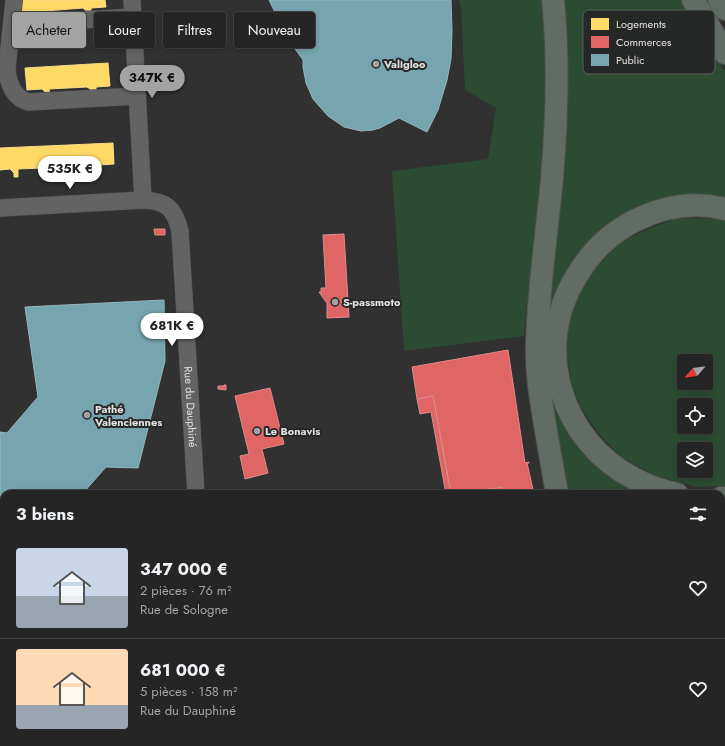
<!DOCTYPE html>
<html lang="fr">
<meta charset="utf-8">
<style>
body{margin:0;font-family:Jost,sans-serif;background:#303131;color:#f1f3f6;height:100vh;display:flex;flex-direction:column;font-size:15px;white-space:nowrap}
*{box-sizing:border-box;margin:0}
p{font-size:13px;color:#a3a5a6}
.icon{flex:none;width:22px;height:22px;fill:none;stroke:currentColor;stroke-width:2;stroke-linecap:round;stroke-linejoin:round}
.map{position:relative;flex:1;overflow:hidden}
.panel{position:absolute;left:0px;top:490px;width:725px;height:256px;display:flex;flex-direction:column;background:#242524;border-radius:12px 12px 0 0;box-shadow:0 2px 6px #0003,0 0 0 1px #414241}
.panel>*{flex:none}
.top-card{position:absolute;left:12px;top:12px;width:400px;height:36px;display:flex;gap:8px}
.needle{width:26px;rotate:242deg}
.tools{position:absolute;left:677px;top:354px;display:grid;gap:8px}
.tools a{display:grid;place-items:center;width:36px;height:36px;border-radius:4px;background:#242524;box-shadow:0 2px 6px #0003,0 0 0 1px #414241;font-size:20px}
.price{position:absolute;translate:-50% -34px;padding:0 9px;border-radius:14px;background:#fff;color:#222;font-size:13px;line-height:26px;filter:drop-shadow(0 1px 2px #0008)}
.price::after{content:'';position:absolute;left:50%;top:24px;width:12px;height:9px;margin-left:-6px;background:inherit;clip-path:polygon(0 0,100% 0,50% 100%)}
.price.on{background:#a2a3a2;color:#111}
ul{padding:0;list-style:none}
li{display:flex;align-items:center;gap:12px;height:100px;padding:0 16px}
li+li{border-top:1px solid #414241}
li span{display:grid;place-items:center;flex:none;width:112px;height:80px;border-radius:4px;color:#555}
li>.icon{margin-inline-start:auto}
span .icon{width:48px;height:48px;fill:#fffc;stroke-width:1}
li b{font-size:17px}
h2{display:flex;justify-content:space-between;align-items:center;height:48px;padding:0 16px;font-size:17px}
.tag{padding:0 14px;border-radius:4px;background:#242524;box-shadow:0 2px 6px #0003,0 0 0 1px #414241;font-size:14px;line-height:36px}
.tag.on{background:#a2a3a2;color:#111}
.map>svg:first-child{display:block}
</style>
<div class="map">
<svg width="725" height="746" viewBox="0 0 725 746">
<rect width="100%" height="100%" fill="#303130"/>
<g fill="#2b4b33" fill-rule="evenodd">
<path d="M459,0H543L545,42L544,154L539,212L530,272L524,336L404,351L392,171L488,159L496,108L465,90L461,7Z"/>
<path d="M559,0H681L725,72V200L703,194L663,201L633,214L550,330L545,307Z"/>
<path d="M677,218L721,219L725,220V486L697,487L654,475L621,457L599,434L582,409L572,386L567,354L568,321L579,295L590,274L621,242L646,230ZM684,361H706V383H684ZM684,405H706V427H684ZM684,449H706V471H684Z"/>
<path d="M554,396L650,494H566L549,397Z"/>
<path d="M725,563V614L721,623V564Z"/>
<path d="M660,742H715L716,746H663Z"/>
</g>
<g fill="#ffd966" stroke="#f6db8b">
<path d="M21,0H105L106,7L91,8V15L83,8L45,11V18L36,11L22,12Z"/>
<path d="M108,63L110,86L96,87V93L87,87L49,89L50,96L42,89L27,90L25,68Z"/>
<path d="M113,143L114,164L99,165L100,173H95V168L91,165L51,167L52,175H47V171L43,168L18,169V177H14V173L10,169L0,170V148Z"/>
</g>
<g fill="#e06666" stroke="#e08b8b">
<path d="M154,229H165V235H155Z"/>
<path d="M344,234L349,317L327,318V302H326L319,292H321V288H326L323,235Z"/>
<path d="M508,350L525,463L529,462V463H527L534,494H503L502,487L462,494H451L433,396L417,399L412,367Z"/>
<path d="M224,385H226V390L218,389V386H224Z"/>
<path d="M270,388L284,444L262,449L268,473L245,479L240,456L249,454L235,396Z"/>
<path d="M433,396L451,494H446L431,412L420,414L417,399Z"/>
<path d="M502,487L503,494H462Z"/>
<path d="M31,742L32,746H0Z"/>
<path d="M222,742H316V746H221Z"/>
<path d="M457,742H556L557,746H458Z"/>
</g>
<g fill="#76a5af" stroke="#96b7be">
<path d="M269,0H451L452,31L451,59L447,80L438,110L427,132L399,118L380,128L373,130L361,131L344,127L328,116L320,107L313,99L306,83L303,67V60L293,46L284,31Z"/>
<path d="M164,300L165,361L138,468L106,467L84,492V494H4V556L0,557V432L7,433L38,397L25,307Z"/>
</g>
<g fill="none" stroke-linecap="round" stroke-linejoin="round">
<defs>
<g id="service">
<path d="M136,742V746"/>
<path d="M344,742L345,746"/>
</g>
<g id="minor">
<path d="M14,0L7,68C8,83 13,97 28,102L137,96"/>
<path d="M132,0L143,200"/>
<path d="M12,24L133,17"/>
<path id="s1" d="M0,208L143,200C166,201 174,207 180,231L196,494"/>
<path d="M0,585H4"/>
<path d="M190,746L191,742"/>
</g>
<g id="secondary">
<path d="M0,654H4"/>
<path d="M0,680L4,679"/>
</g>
<g id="primary">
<path d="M721,524L725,523"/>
<path d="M721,554L725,553"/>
</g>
<g id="motorway">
<path d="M553,0C559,59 557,119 552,178C547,234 538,289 537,344C536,369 540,394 544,419C548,444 553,469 557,494"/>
<path d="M693,0L725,53"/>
<path d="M719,0L725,9"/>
<path d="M677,494C663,491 648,486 635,479C561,442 532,348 576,277C590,253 609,234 634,221C662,207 694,201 725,209"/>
<path d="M721,498H725"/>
<path d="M721,641L725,631"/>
<path d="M721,736L725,746"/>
<path d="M650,742L652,746"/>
</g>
</defs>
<use href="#service" stroke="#4d4e4d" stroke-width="10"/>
<use href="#minor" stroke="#4d4e4d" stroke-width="18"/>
<use href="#secondary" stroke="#4d4e4d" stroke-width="24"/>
<use href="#primary" stroke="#4d4e4d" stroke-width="24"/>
<use href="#motorway" stroke="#4d4e4d" stroke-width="24"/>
<use href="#service" stroke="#626362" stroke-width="9"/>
<use href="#minor" stroke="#626362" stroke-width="17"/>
<use href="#secondary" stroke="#626362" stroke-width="22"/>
<use href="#primary" stroke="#5e6560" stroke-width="22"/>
<use href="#motorway" stroke="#606c64" stroke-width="22"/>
</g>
<g fill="#a2a3a2" stroke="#252826" stroke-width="1.5">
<circle cx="376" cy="64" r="4"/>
<circle cx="335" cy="302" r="4"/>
<circle cx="87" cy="415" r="4"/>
<circle cx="257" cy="431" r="4"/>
</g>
<g text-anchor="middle" stroke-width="4" stroke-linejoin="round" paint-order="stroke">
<g font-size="11" font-weight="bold" fill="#e0e1e0" stroke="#252826" text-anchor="start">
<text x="384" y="68">Valigloo</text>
<text x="343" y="306">S-passmoto</text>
<text x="95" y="413">Pathé<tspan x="95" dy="13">Valenciennes</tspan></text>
<text x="265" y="435">Le Bonavis</text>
</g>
<g font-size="11" fill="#e0e1e0" stroke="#252826">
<text dy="4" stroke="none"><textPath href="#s1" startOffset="373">Rue du Dauphiné</textPath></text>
</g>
</g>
<rect x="583" y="10" width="132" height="64" rx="6" fill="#252826" stroke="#5d605e" stroke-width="1"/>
<rect x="591" y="18" width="18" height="12" fill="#ffd966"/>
<rect x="591" y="36" width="18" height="12" fill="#e06666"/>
<rect x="591" y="54" width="18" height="12" fill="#76a5af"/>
<g font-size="11" fill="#e0e1e0">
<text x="616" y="28">Logements</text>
<text x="616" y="46">Commerces</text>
<text x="616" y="64">Public</text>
</g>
</svg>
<div class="tools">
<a><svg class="needle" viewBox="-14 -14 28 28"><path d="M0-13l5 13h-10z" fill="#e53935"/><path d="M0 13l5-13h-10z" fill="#a3a5a6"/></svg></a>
<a><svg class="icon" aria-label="locate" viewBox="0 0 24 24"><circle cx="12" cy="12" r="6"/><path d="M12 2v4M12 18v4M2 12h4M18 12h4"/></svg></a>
<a><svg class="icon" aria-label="layers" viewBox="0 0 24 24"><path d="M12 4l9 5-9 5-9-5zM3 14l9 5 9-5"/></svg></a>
</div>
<b class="price on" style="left:152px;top:99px">347K €</b>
<b class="price" style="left:70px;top:190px">535K €</b>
<b class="price" style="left:172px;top:347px">681K €</b>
<div class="top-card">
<a class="tag on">Acheter</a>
<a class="tag">Louer</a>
<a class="tag">Filtres</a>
<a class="tag">Nouveau</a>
</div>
<section class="panel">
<h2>3 biens<svg class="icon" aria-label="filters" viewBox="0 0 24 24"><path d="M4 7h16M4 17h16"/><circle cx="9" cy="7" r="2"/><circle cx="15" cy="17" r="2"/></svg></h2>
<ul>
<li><span style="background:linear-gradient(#c9d6e8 60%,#9aa5b1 0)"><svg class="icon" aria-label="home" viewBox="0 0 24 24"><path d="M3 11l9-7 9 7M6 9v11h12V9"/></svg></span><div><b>347 000 €</b><p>2 pièces · 76 m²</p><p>Rue de Sologne</p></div><svg class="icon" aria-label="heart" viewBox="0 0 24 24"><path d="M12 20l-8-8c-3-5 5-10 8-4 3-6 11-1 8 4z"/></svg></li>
<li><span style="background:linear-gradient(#ffd9b3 70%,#9aa5b1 0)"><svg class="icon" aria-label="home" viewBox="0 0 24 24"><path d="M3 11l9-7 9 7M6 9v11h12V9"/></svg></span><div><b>681 000 €</b><p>5 pièces · 158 m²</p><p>Rue du Dauphiné</p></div><svg class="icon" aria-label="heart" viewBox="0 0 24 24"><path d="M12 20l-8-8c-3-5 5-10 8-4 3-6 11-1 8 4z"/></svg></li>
</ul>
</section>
</div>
